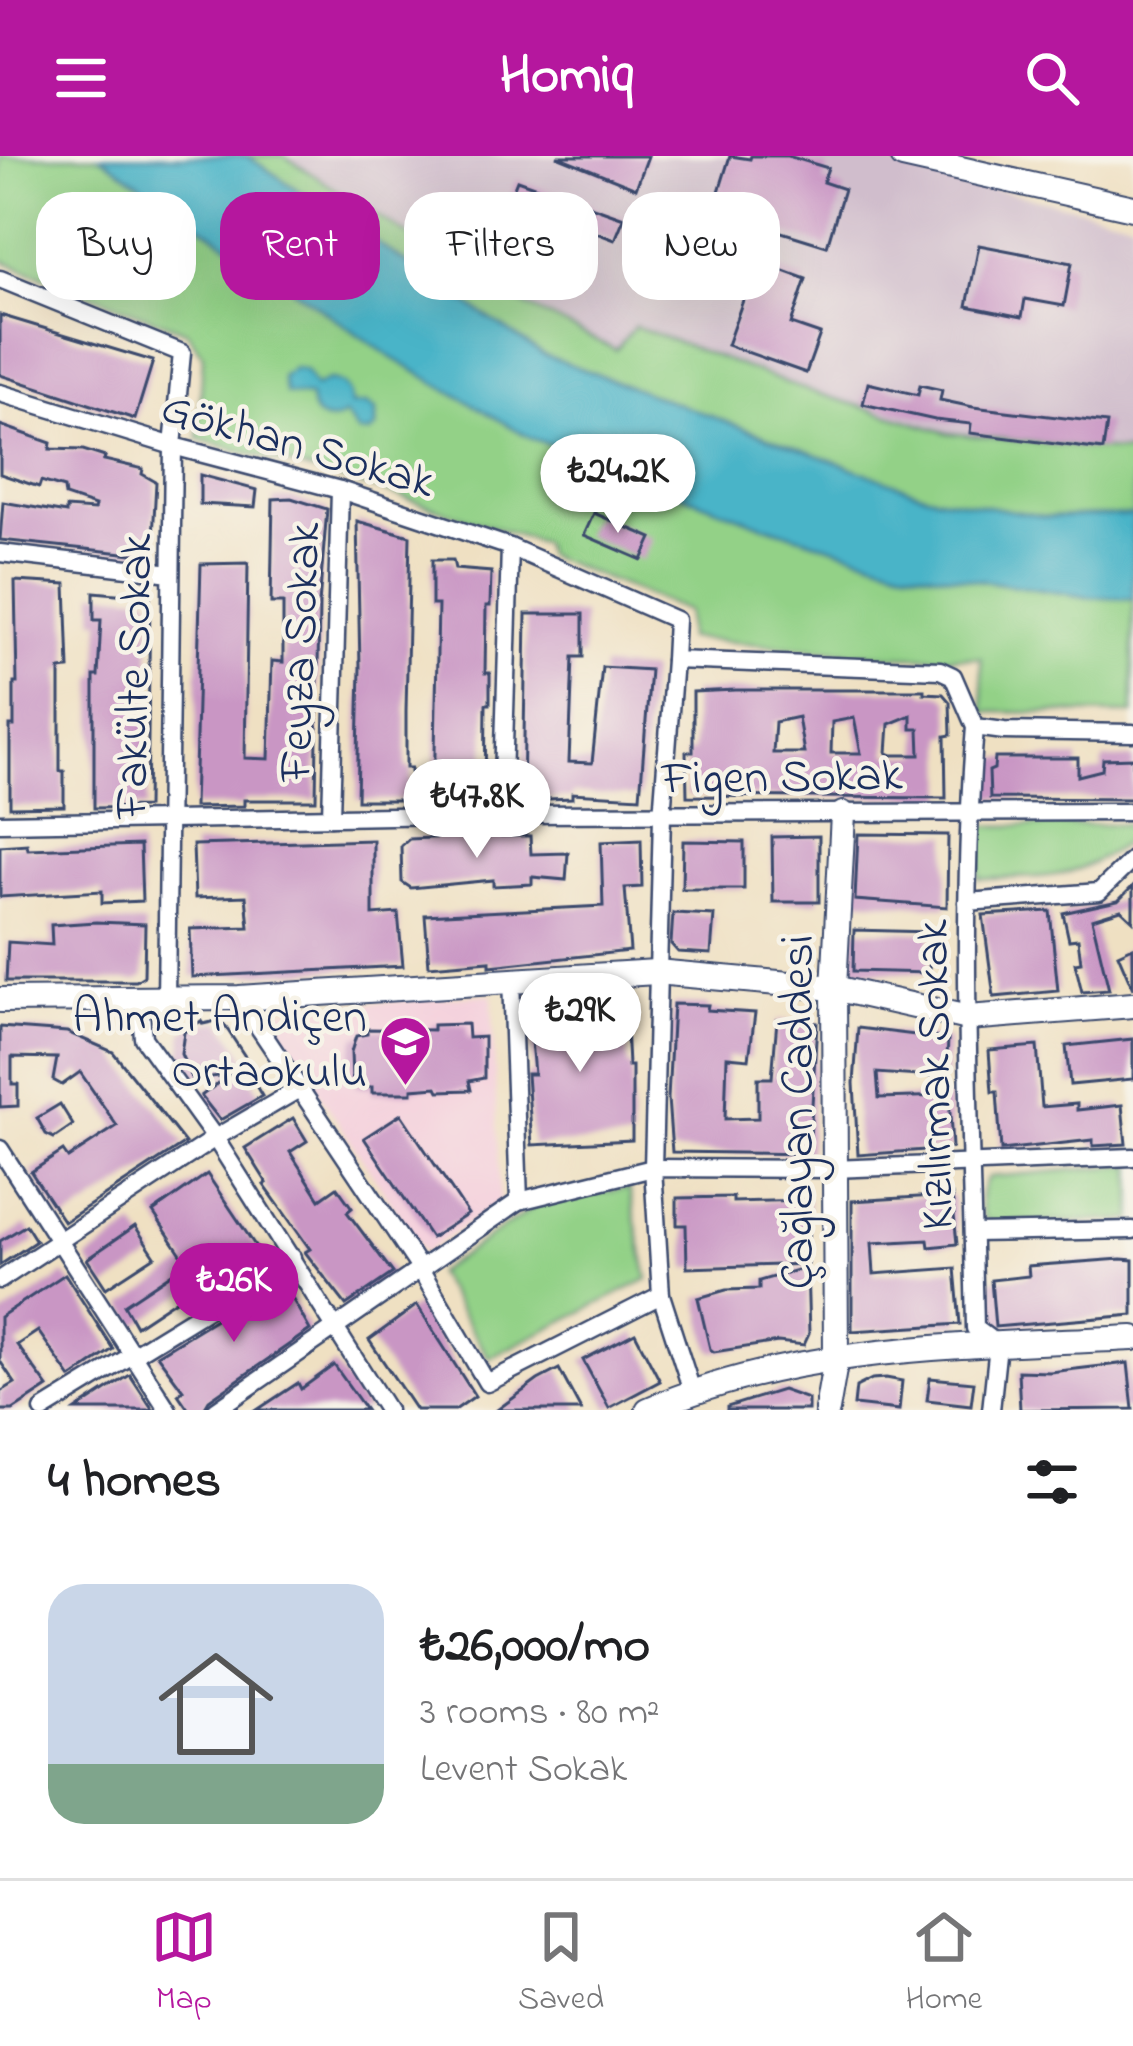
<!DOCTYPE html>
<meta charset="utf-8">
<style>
body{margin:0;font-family:"Indie Flower",sans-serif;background:#f2f2f2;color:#202124;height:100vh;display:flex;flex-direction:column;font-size:45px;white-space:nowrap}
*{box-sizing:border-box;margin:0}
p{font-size:39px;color:#757577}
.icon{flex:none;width:66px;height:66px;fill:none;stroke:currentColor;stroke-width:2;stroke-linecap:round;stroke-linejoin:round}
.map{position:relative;height:1254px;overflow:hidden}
.panel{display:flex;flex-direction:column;background:#fff;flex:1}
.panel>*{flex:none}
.hud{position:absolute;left:36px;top:36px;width:1062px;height:108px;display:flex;gap:24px}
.price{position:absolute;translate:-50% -102px;padding:0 27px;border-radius:42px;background:#fff;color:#222;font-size:39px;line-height:78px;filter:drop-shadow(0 3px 6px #0008)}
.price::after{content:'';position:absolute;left:50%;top:72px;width:36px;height:27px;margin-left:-18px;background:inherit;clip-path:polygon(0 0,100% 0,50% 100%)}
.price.on{background:#b5179e;color:#fff}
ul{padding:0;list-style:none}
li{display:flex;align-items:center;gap:36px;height:300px;padding:0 48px}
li+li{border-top:3px solid #e0e0e0}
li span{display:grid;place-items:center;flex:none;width:336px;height:240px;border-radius:36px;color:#555}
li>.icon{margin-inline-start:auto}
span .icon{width:144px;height:144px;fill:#fffc;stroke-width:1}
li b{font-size:51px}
h2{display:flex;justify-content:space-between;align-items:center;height:144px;padding:0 48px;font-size:51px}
.pill{padding:0 42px;border-radius:36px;background:#fff;box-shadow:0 12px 48px #0002;font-size:42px;line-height:108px}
.pill.on{background:#b5179e;color:#fff}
header{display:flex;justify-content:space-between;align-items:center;height:156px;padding:0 48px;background:#b5179e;color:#fff;font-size:54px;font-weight:700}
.tabs{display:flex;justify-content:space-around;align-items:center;height:168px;border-top:3px solid #e0e0e0;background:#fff;font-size:33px;color:#757577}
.tabs a{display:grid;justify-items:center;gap:6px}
.tabs .on{color:#b5179e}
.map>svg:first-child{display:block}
</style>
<header><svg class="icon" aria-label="menu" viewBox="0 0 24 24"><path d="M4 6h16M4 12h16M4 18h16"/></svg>Homiq<svg class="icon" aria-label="search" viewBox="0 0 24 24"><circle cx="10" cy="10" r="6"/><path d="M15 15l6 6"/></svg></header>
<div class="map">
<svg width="1133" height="1254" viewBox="0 0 1133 1254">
<rect width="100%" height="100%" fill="#f7f3e8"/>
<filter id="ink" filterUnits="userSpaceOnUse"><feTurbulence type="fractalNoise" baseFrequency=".00833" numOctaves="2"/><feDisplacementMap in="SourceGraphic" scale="24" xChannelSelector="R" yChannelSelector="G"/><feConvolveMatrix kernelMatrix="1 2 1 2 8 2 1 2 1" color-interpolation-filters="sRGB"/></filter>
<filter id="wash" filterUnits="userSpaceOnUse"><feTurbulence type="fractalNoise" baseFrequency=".004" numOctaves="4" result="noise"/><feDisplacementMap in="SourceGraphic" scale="48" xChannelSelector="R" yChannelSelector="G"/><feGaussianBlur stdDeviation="2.7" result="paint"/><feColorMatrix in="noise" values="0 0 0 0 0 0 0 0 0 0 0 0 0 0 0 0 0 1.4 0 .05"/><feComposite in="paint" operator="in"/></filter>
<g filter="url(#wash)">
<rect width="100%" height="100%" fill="#efe0c2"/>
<path fill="#f4cfdc" d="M492,838L500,1046L424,1097L265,855Z"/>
<path fill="#d0bdcc" d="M284,0H855L1133,65V297L948,277L797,231L617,195L490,132Z"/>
<g fill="#93d187" stroke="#578072" stroke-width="3">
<path d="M0,0H100L391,201L531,282L763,369L901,412L1087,441L1133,443V558L984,556L981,502L892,500L687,482V455L545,399L542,387L386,336L198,283L203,199L187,176L0,104Z"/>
<path d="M247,0H284L490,132L616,194L635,170L797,231L948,277L1133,297V359L1046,361L926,339L544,199Z"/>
<path d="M1133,668V681C1071,727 1054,720 979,723L981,670Z"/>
<path d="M1133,1009V1064L1001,1067L985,1064C979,1050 978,1033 989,1021Z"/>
<path d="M629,1032L648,1123L489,1202L436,1117L541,1046Z"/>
</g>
<g fill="#4ab4c8" stroke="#327293" stroke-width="3">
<path d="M100,0H247L544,199L926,339L1046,361L1133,359V443L1087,441L901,412L763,369L531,282L391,201Z"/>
<path d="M294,212L305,215L315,231L328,224C344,225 351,235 351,249L366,248L376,254V272L370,277H359L345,259C327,271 311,262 310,241L286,238L282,221Z"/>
</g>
<g id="blocks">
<g fill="#c996c4" fill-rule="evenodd">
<path d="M557,0H648L636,32Z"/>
<path d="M730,0L750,3L751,0H788L828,12L823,26L844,33L827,90L713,55Z"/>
<path d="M517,24L624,62L615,84L509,44Z"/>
<path d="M979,89L1072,107L1064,150L1025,143L1022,161L967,150Z"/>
<path d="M757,105L806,123L791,168L820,178L806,217L727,189Z"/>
<path d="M0,159L153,205L135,263L0,219Z"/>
<path d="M868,227L918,239L920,229L942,234L940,244L973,251L1107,267L1103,294L970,277L971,268L935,264L863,248Z"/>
<path d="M0,269L51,287L50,293L83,294L105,301L104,304L143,313L142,318L156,326L152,400L0,384L3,346L66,357V352L94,354L95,350L65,340L64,332L41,325L39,331L0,318Z"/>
<path d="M200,319L257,334L255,351L200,348Z"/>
<path d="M291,342L327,353L319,448L316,644H244V650L194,651L201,408L248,407L245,602L269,603L272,505L283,506V447H271L273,343Z"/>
<path d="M594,357L652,382L642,404L584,379Z"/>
<path d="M357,365L410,380L406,555V612H411V644H357L360,511Z"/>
<path d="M432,404H453L455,413L491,416L490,450H486L485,517H490V548H486L485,644L434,646L438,449H432Z"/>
<path d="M15,425L66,428L69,513L60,514V615H64V650L10,651V570H14V527H17Z"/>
<path d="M94,436L150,441L147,651L94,652V520H98L101,464H94Z"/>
<path d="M526,458H583V501H573L569,606L592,607L602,511L650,514L640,641L572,637V642L523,644Z"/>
<path d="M736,534H924V537L943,538L950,546L951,579L945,580L946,642L687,640L686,596H693V536ZM911,559V573H919L920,599H892L887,597L889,568ZM798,561L804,597H773L775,566ZM854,562L861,597H831L832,566Z"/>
<path d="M995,602H1078V620L1102,614L1103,603L1133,602V643L990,642L989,615L994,613Z"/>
<path d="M858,678L948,679L947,751L855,744Z"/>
<path d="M476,680H530L531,698L568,697L566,724L532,721V728L493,730V724L411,732L402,726L401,690L409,683Z"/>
<path d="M819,680V746H773L772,681Z"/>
<path d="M373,684V759L398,757L403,810L192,821L190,773L249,771L246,740L195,742L193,689Z"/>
<path d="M641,684L642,731L625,732L630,795L490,810V805L429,810L425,759L603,750L601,686Z"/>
<path d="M683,685L744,686V733H682Z"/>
<path d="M27,688L28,693L140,689L142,745L102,747V735L0,741V690Z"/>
<path d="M1133,730V765L1121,754L1092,763L1109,834L1082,836L1075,807L1081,806L1078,783L1069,784L1063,757L1118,745Z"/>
<path d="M1050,755L1058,835L994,841L983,759Z"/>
<path d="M673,757L714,759L711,798L678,796L671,788Z"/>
<path d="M96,766L145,768L144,820L136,825H6L8,786L52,789L51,769Z"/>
<path d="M854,774L930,776L929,817L853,815Z"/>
<path d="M1133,791V833L1118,798Z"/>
<path d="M625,848L628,910H632V984L532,989L527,918H534L528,851Z"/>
<path d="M673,848L708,849L707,854L755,857L749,903L727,901L725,963L758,962V922H772L777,864L817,867L809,998L672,996L668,942Z"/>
<path d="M221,864L248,905L243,908L262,940L220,964L201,940L229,919L192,923L181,898L184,876L201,865L203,868Z"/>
<path d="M467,868L468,882L484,881V922L469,925L471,934L439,935L437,931L412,933V937H372V931H357V923L352,922L351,896L356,880L367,878V873L433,874V869Z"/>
<path d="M0,871L67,876L113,896L185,987L64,1066L31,1016L63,995L68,1002L117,970L80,916L62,929L53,924L57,902L12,901V928H18V950L0,951Z"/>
<path d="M858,872L948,883L946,922L877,917L879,942L949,940L952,992L858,999L854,927Z"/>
<path d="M1133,883V923L1070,929L1066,890Z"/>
<path d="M1037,890L1042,951L1077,948V954L1122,949L1126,988L1093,990V984L1001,994L997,936H992L989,894Z"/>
<path d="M60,948L73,969L54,982L46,978L37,962Z"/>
<path d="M401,958L468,1058L431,1082L364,982Z"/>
<path d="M293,962L307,985L290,996L320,1043L337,1031L352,1052L347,1056L393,1117L346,1149L305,1096L310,1093L264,1029L267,1027L245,992Z"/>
<path d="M207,1018L260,1097L204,1131L201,1127L136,1170L124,1149L187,1107L153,1056Z"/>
<path d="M952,1039L957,1088L929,1091L928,1084L872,1087L874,1118L955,1112L960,1168L852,1175V1045Z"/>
<path d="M733,1041V1046L809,1044L808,1108L687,1112L686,1069H677V1042Z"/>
<path d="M26,1069L36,1085L0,1109V1085Z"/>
<path d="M135,1070L155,1100L106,1132L87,1103Z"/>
<path d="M1121,1103L1133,1104V1159L995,1171L991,1124L1029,1120L1028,1110Z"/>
<path d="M807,1111L809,1178L804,1189L778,1186L714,1196L710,1193L698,1142L726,1134L759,1133V1125Z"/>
<path d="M65,1118L113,1193L71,1222L38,1175L17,1189L48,1231L13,1254H0V1236L15,1227L0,1205V1161Z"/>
<path d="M281,1123L310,1174L209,1244L203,1254H189L178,1238L183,1234L157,1199Z"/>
<path d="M417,1149L475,1240L455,1254H416L369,1184Z"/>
<path d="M635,1177L660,1225L609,1252L583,1204Z"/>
<path d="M1128,1207L1133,1253L1020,1254L1018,1215L1050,1216Z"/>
<path d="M334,1209L366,1254H257L298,1227L301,1233Z"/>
<path d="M559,1213L581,1254H497L538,1224Z"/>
<path d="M130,1219L153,1254H76L108,1233Z"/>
<path d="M886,1222L902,1225L899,1254L854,1249L856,1231L872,1223Z"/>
<path d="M930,1222L974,1226L971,1249L927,1244Z"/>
<path d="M782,1234L808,1243V1254H727V1251Z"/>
</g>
</g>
</g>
<g filter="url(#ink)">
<use href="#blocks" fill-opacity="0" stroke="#3b4a6d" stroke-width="3"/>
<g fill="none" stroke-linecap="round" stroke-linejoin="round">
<defs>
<g id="street">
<path d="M0,123L182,197L173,290L166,844"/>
<path d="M0,237L173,290L340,334L510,391L676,464L674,504L940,514L953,520L975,571L1004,575L1133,577"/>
<path d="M0,397L171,417"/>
<path d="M674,504L662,660L653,1012L661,1139L692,1235"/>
<path d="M975,571C959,770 971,972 975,1172L998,1189L991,1254"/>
<path d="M502,658L510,391"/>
<path d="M331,661L340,334"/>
<path d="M0,667L502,658L1133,656"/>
<path d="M967,746L1099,736L1133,703"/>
<path d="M511,822L519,1045"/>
<path d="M239,842L419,1111L487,1227L661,1139"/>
<path d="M140,844L143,882L215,982L387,1254"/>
<path d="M0,993L168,1254"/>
<path d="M973,1077L1133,1074"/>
<path d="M0,1124L215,982L299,933"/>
<path d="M43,1254L292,1101"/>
<path d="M216,1254L519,1045L653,1012L833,1013L1133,1001"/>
</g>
<g id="secondary">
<path d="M903,0L1133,52"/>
<path d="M0,844L239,842L656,816L834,832L968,862L1133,849"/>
<path d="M648,1254C798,1188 971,1190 1133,1182"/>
<path d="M827,1254L836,1202L834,832L843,658"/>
</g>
</defs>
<use href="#street" stroke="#3b4a6d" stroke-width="21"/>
<use href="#secondary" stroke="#3b4a6d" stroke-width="28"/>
<use href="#street" stroke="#fff" stroke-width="16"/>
<use href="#secondary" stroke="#fff" stroke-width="24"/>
</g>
</g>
<defs>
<symbol id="school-pin" viewBox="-11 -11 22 30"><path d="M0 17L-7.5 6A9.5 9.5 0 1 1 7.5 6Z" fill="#b5179e" stroke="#f7f3e8"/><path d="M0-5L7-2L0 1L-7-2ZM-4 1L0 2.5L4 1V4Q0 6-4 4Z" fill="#fff"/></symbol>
</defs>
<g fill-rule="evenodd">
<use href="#school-pin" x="376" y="856" width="59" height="81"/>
</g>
<g text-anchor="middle" stroke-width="9" stroke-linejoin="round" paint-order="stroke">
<g font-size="48" fill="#1b2f5e" stroke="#f7f3e8">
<text transform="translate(299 286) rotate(16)" y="17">Gökhan Sokak</text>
<text transform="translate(297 496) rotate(-88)" y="17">Feyza Sokak</text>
<text transform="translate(131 520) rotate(-89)" y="17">Fakülte Sokak</text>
<text transform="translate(782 618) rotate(-1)" y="17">Figen Sokak</text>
<text transform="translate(932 919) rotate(-91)" y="17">Kızılırmak Sokak</text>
<text transform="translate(795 956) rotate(-90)" y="17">Çağlayan Caddesi</text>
</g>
<g font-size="48" fill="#1b2f5e" stroke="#f7f3e8" text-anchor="end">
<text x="367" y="875">Ahmet Andiçen<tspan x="367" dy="55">Ortaokulu</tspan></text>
</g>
</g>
</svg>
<b class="price" style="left:618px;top:380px">₺24.2K</b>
<b class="price" style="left:477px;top:705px">₺47.8K</b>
<b class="price" style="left:580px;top:919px">₺29K</b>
<b class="price on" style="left:234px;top:1189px">₺26K</b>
<div class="hud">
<a class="pill">Buy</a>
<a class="pill on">Rent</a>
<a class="pill">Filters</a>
<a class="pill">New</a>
</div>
</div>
<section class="panel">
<h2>4 homes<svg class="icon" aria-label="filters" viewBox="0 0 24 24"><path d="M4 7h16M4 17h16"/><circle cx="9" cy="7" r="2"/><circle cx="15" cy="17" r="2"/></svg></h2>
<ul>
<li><span style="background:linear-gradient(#c9d6e8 75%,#7fa58c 0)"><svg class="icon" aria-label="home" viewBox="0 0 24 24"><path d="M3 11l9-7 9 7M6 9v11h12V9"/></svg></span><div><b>₺26,000/mo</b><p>3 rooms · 80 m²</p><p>Levent Sokak</p></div></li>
</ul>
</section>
<nav class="tabs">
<a class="on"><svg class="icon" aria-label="map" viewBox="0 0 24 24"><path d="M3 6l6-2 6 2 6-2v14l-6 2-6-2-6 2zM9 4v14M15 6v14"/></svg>Map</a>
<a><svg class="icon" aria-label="saved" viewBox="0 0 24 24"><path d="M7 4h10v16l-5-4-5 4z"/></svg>Saved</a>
<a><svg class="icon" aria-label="home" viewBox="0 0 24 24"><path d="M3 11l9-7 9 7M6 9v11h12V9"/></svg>Home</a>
</nav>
